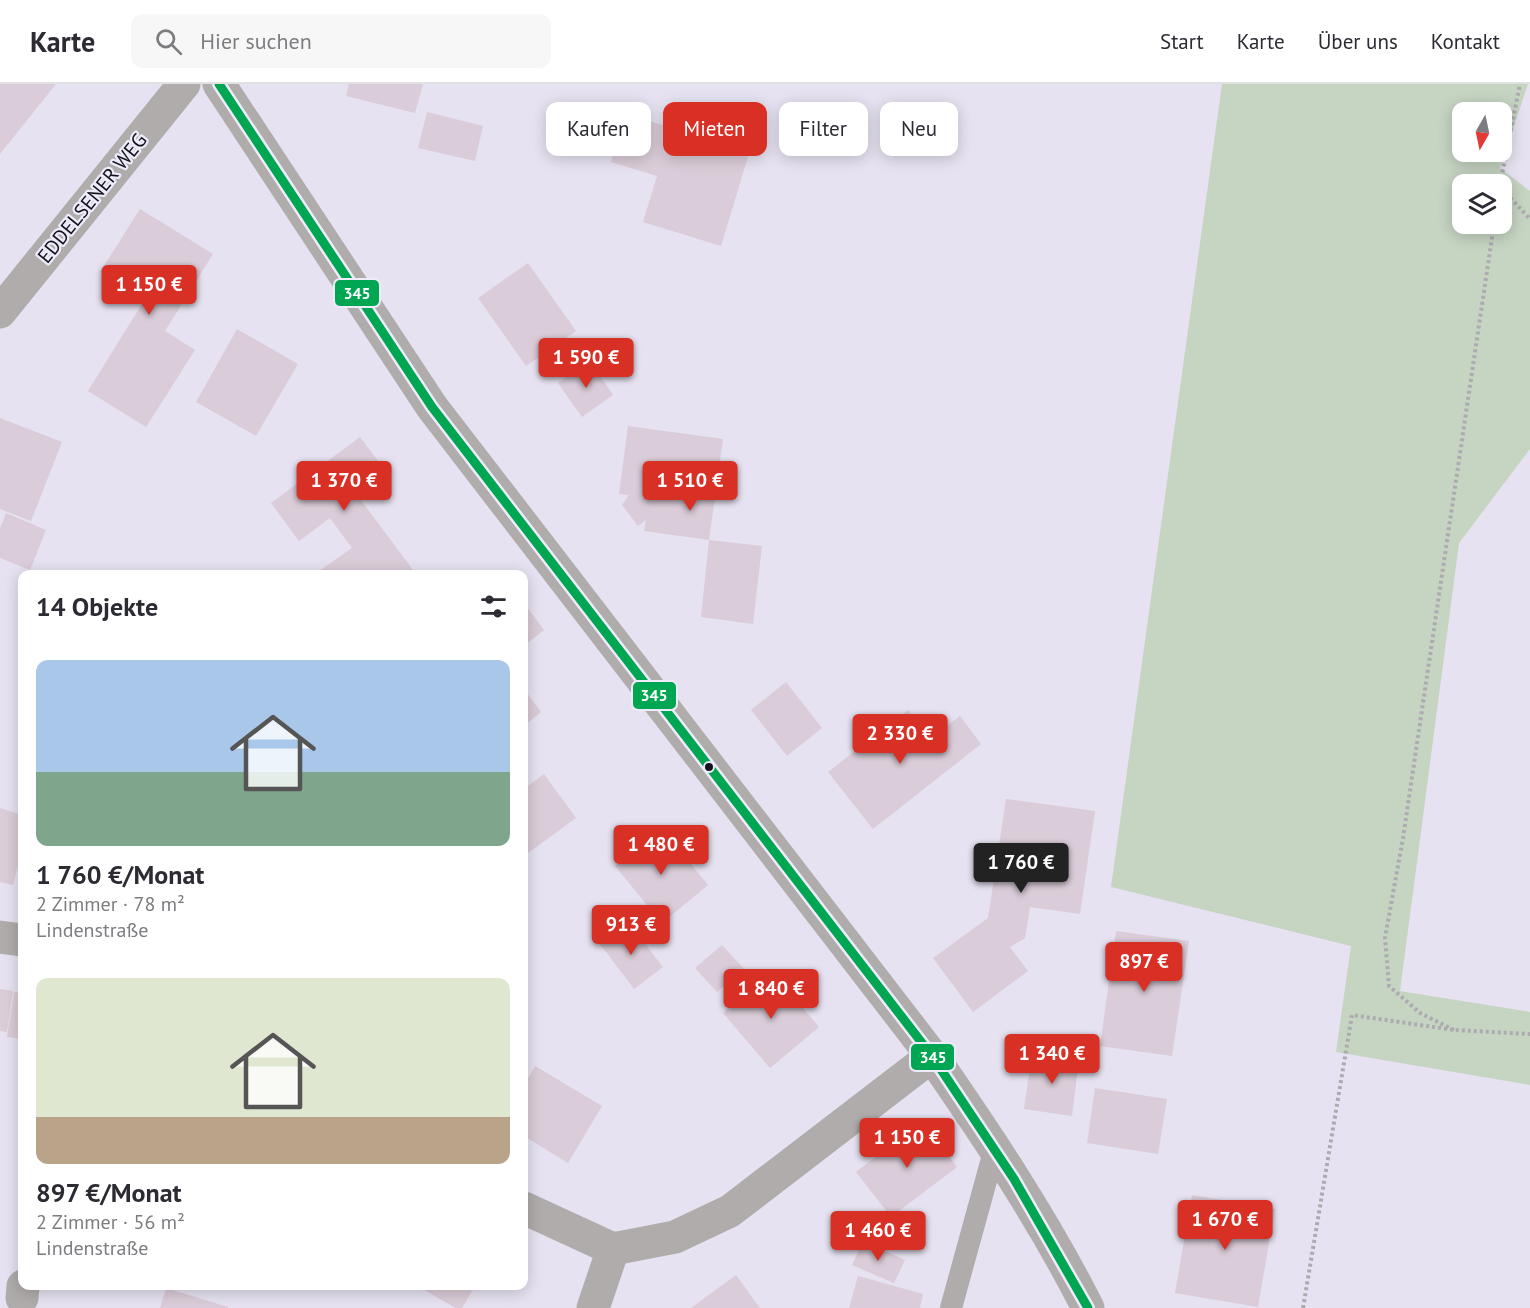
<!DOCTYPE html>
<html lang="de">
<meta charset="utf-8">
<style>
body{margin:0;font-family:"PT Sans",sans-serif;background:#f7f7f7;color:#2b2b33;height:100vh;display:flex;flex-direction:column;font-size:22px;white-space:nowrap}
*{box-sizing:border-box;margin:0}
p{font-size:20px;color:#7c7c81}
.icon{flex:none;width:33px;height:33px;fill:none;stroke:currentColor;stroke-width:2;stroke-linecap:round;stroke-linejoin:round}
.map{position:relative;flex:1;overflow:hidden}
.panel{position:absolute;left:18px;top:486px;width:510px;height:720px;display:flex;flex-direction:column;background:#fff;border-radius:12px;box-shadow:0 3px 15px #0003}
.panel>*{flex:none}
.hud{position:absolute;left:546px;top:18px;width:570px;height:54px;display:flex;gap:12px}
.needle{width:39px;rotate:189deg}
.buttons{position:absolute;left:1452px;top:18px;display:grid;gap:12px}
.buttons a{display:grid;place-items:center;width:60px;height:60px;border-radius:12px;background:#fff;box-shadow:0 3px 15px #0003;font-size:30px}
.price{position:absolute;translate:-50% -51px;padding:0 14px;border-radius:6px;background:#d93025;color:#fff;font-size:20px;line-height:39px;filter:drop-shadow(0 2px 3px #0008)}
.price::after{content:'';position:absolute;left:50%;top:36px;width:18px;height:14px;margin-left:-9px;background:inherit;clip-path:polygon(0 0,100% 0,50% 100%)}
.price.selected{background:#222;color:#fff}
ul{padding:0;list-style:none}
li{display:grid;align-content:center;gap:12px;height:318px;padding:0 18px}
li span{display:grid;place-items:center;height:186px;border-radius:12px;color:#555}
li>.icon{margin-inline-start:auto}
span .icon{width:108px;height:108px;fill:#fffc;stroke-width:1}
li b{font-size:26px}
h2{display:flex;justify-content:space-between;align-items:center;height:72px;padding:0 18px;font-size:26px}
.chip{padding:0 21px;border-radius:12px;background:#fff;box-shadow:0 3px 15px #0003;font-size:21px;line-height:54px}
.chip.selected{background:#d93025;color:#fff}
header{display:flex;align-items:center;gap:36px;box-sizing:border-box;height:84px;padding:0 30px;background:#fff;border-bottom:2px solid #e1e1e2}
header strong{font-size:28px}
nav{display:flex;gap:33px;margin-inline-start:auto;font-size:21px}
.search{width:420px;height:54px;background:#f7f7f7;display:flex;align-items:center;gap:15px;box-sizing:border-box;padding:0 21px;border-radius:12px;color:#7c7c81;font-size:22px}
.map>svg:first-child{display:block}
</style>
<header>
<strong>Karte</strong>
<div class="search"><svg class="icon" aria-label="search" viewBox="0 0 24 24"><circle cx="10" cy="10" r="6"/><path d="M15 15l6 6"/></svg>Hier suchen</div>
<nav><a>Start</a><a>Karte</a><a>Über uns</a><a>Kontakt</a></nav>
</header>
<div class="map">
<svg width="1530" height="1224" viewBox="0 0 1530 1224">
<rect width="100%" height="100%" fill="#e6e2f1"/>
<path fill="#c6d4c2" fill-rule="evenodd" d="M1222,0H1528L1500,84L1530,107V365L1459,459L1400,907L1530,928V1001L1336,968L1351,862L1111,803ZM1462,28H1502V68H1462ZM1462,100H1502V140H1462Z"/>
<g fill="#daccd8">
<path d="M0,0H56L0,70Z"/>
<path d="M349,0H423L415,29L346,12Z"/>
<path d="M676,19L757,43L721,162L643,138L657,92L611,78L625,30L669,43Z"/>
<path d="M427,28L483,42L475,77L418,64Z"/>
<path d="M140,125L213,170L165,247L195,266L146,343L88,307L145,215L100,188Z"/>
<path d="M528,179L576,247L526,282L478,214Z"/>
<path d="M237,245L298,280L256,352L196,318Z"/>
<path d="M590,277L613,311L582,333L558,299Z"/>
<path d="M0,334L62,358L31,437L0,425Z"/>
<path d="M628,342L723,355L709,456L762,462L753,540L701,533L709,456L644,447L646,436L638,442L622,421L629,411L619,410Z"/>
<path d="M360,353L388,390L358,412L416,490H315L352,464L330,434L299,457L271,419Z"/>
<path d="M6,429L46,446L30,486L0,474V445Z"/>
<path d="M524,519L544,546L524,562Z"/>
<path d="M786,598L822,644L787,672L751,626Z"/>
<path d="M524,605L541,628L524,642Z"/>
<path d="M908,626L930,655L960,632L981,660L873,745L828,688Z"/>
<path d="M544,690L576,734L524,772V705Z"/>
<path d="M1006,715L1095,727L1080,830L1030,823L1025,854L1010,863L1028,887L973,928L933,874L988,834Z"/>
<path d="M22,720V767L13,801L0,798V724L19,730Z"/>
<path d="M661,744L708,801L662,839L615,782Z"/>
<path d="M628,838L663,883L634,905L600,860Z"/>
<path d="M1116,847L1189,857L1172,972L1100,962Z"/>
<path d="M722,861L744,885L717,908L695,884Z"/>
<path d="M772,888L819,943L770,984L723,929Z"/>
<path d="M0,905L13,907L7,948L0,947Z"/>
<path d="M14,908L22,909V955L7,953Z"/>
<path d="M1032,970L1079,976L1072,1032L1024,1025Z"/>
<path d="M535,982L602,1022L568,1079L524,1052V1002Z"/>
<path d="M1095,1004L1167,1015L1158,1070L1087,1059Z"/>
<path d="M923,1037L957,1083L891,1133L856,1088Z"/>
<path d="M1192,1111L1275,1125L1258,1223L1175,1209Z"/>
<path d="M863,1157L905,1176L894,1199L852,1181Z"/>
<path d="M736,1191L760,1224H691Z"/>
<path d="M858,1192L923,1210L920,1224H849Z"/>
<path d="M417,1202H475L462,1224H456Z"/>
<path d="M166,1204L228,1223V1224H160Z"/>
</g>
<g fill="none" stroke-linecap="round" stroke-linejoin="round">
<g stroke="#adabb0" stroke-width="4" stroke-dasharray="3 3" stroke-linecap="butt">
<path d="M1500,100L1520,0"/>
<path d="M1502,105L1530,135"/>
<path d="M1454,946L1420,929L1389,902L1385,854L1403,754L1494,140"/>
<path d="M1303,1224L1352,931L1454,946L1530,950"/>
</g>
<path stroke="#b0acab" stroke-width="22" d="M951,1224L995,1064"/>
<g stroke="#b0acab" stroke-width="33">
<path d="M0,228L184,0"/>
<path d="M0,853L22,856"/>
<path d="M524,1124L613,1165L675,1153L730,1127L932,972"/>
<path d="M22,1214L23,1202"/>
<path d="M593,1224L613,1165"/>
</g>
<path stroke="#b0acab" stroke-width="33" d="M219,0L432,323L932,972C988,1053 1043,1135 1088,1224"/>
<defs>
<path id="bus-1" d="M219,0L432,323L932,972L1014,1095L1088,1224"/>
</defs>
<use href="#bus-1" stroke="#eeebfb" stroke-width="14"/>
<use href="#bus-1" stroke="#00a651" stroke-width="9"/>
</g>
<circle fill="#14121b" stroke="#eeebfb" stroke-width="2" cx="709" cy="683" r="5"/>
<g text-anchor="middle" stroke-width="4.5" stroke-linejoin="round" paint-order="stroke">
<g font-size="20" fill="#14121b" stroke="#eeebfb">
<text transform="translate(92 114) rotate(-51)" y="7">EDDELSENER WEG</text>
</g>
</g>
<g stroke="#eeebfb" stroke-width="2">
<rect x="334" y="195" width="46" height="28" rx="6" fill="#00a651"/>
<rect x="632" y="597" width="45" height="29" rx="6" fill="#00a651"/>
<rect x="910" y="959" width="45" height="28" rx="6" fill="#00a651"/>
</g>
<g font-size="16" text-anchor="middle" font-weight="bold" fill="#fff">
<text x="357" y="215">345</text>
<text x="654" y="617">345</text>
<text x="933" y="979">345</text>
</g>
</svg>
<div class="buttons">
<a><svg class="needle" viewBox="-14 -14 28 28"><path d="M0-13l5 13h-10z" fill="#e53935"/><path d="M0 13l5-13h-10z" fill="#7c7c81"/></svg></a>
<a><svg class="icon" aria-label="layers" viewBox="0 0 24 24"><path d="M12 4l9 5-9 5-9-5zM3 14l9 5 9-5"/></svg></a>
</div>
<b class="price" style="left:149px;top:232px">1 150 €</b>
<b class="price" style="left:586px;top:305px">1 590 €</b>
<b class="price" style="left:344px;top:428px">1 370 €</b>
<b class="price" style="left:690px;top:428px">1 510 €</b>
<b class="price" style="left:900px;top:681px">2 330 €</b>
<b class="price" style="left:661px;top:792px">1 480 €</b>
<b class="price selected" style="left:1021px;top:810px">1 760 €</b>
<b class="price" style="left:631px;top:872px">913 €</b>
<b class="price" style="left:1144px;top:909px">897 €</b>
<b class="price" style="left:771px;top:936px">1 840 €</b>
<b class="price" style="left:1052px;top:1001px">1 340 €</b>
<b class="price" style="left:907px;top:1085px">1 150 €</b>
<b class="price" style="left:1225px;top:1167px">1 670 €</b>
<b class="price" style="left:878px;top:1178px">1 460 €</b>
<div class="hud">
<a class="chip">Kaufen</a>
<a class="chip selected">Mieten</a>
<a class="chip">Filter</a>
<a class="chip">Neu</a>
</div>
<section class="panel">
<h2>14 Objekte<svg class="icon" aria-label="filters" viewBox="0 0 24 24"><path d="M4 7h16M4 17h16"/><circle cx="9" cy="7" r="2"/><circle cx="15" cy="17" r="2"/></svg></h2>
<ul>
<li><span style="background:linear-gradient(#a9c7e8 60%,#7fa58c 0)"><svg class="icon" aria-label="home" viewBox="0 0 24 24"><path d="M3 11l9-7 9 7M6 9v11h12V9"/></svg></span><div><b>1 760 €/Monat</b><p>2 Zimmer · 78 m²</p><p>Lindenstraße</p></div></li>
<li><span style="background:linear-gradient(#dfe7d0 75%,#b9a48a 0)"><svg class="icon" aria-label="home" viewBox="0 0 24 24"><path d="M3 11l9-7 9 7M6 9v11h12V9"/></svg></span><div><b>897 €/Monat</b><p>2 Zimmer · 56 m²</p><p>Lindenstraße</p></div></li>
</ul>
</section>
</div>
